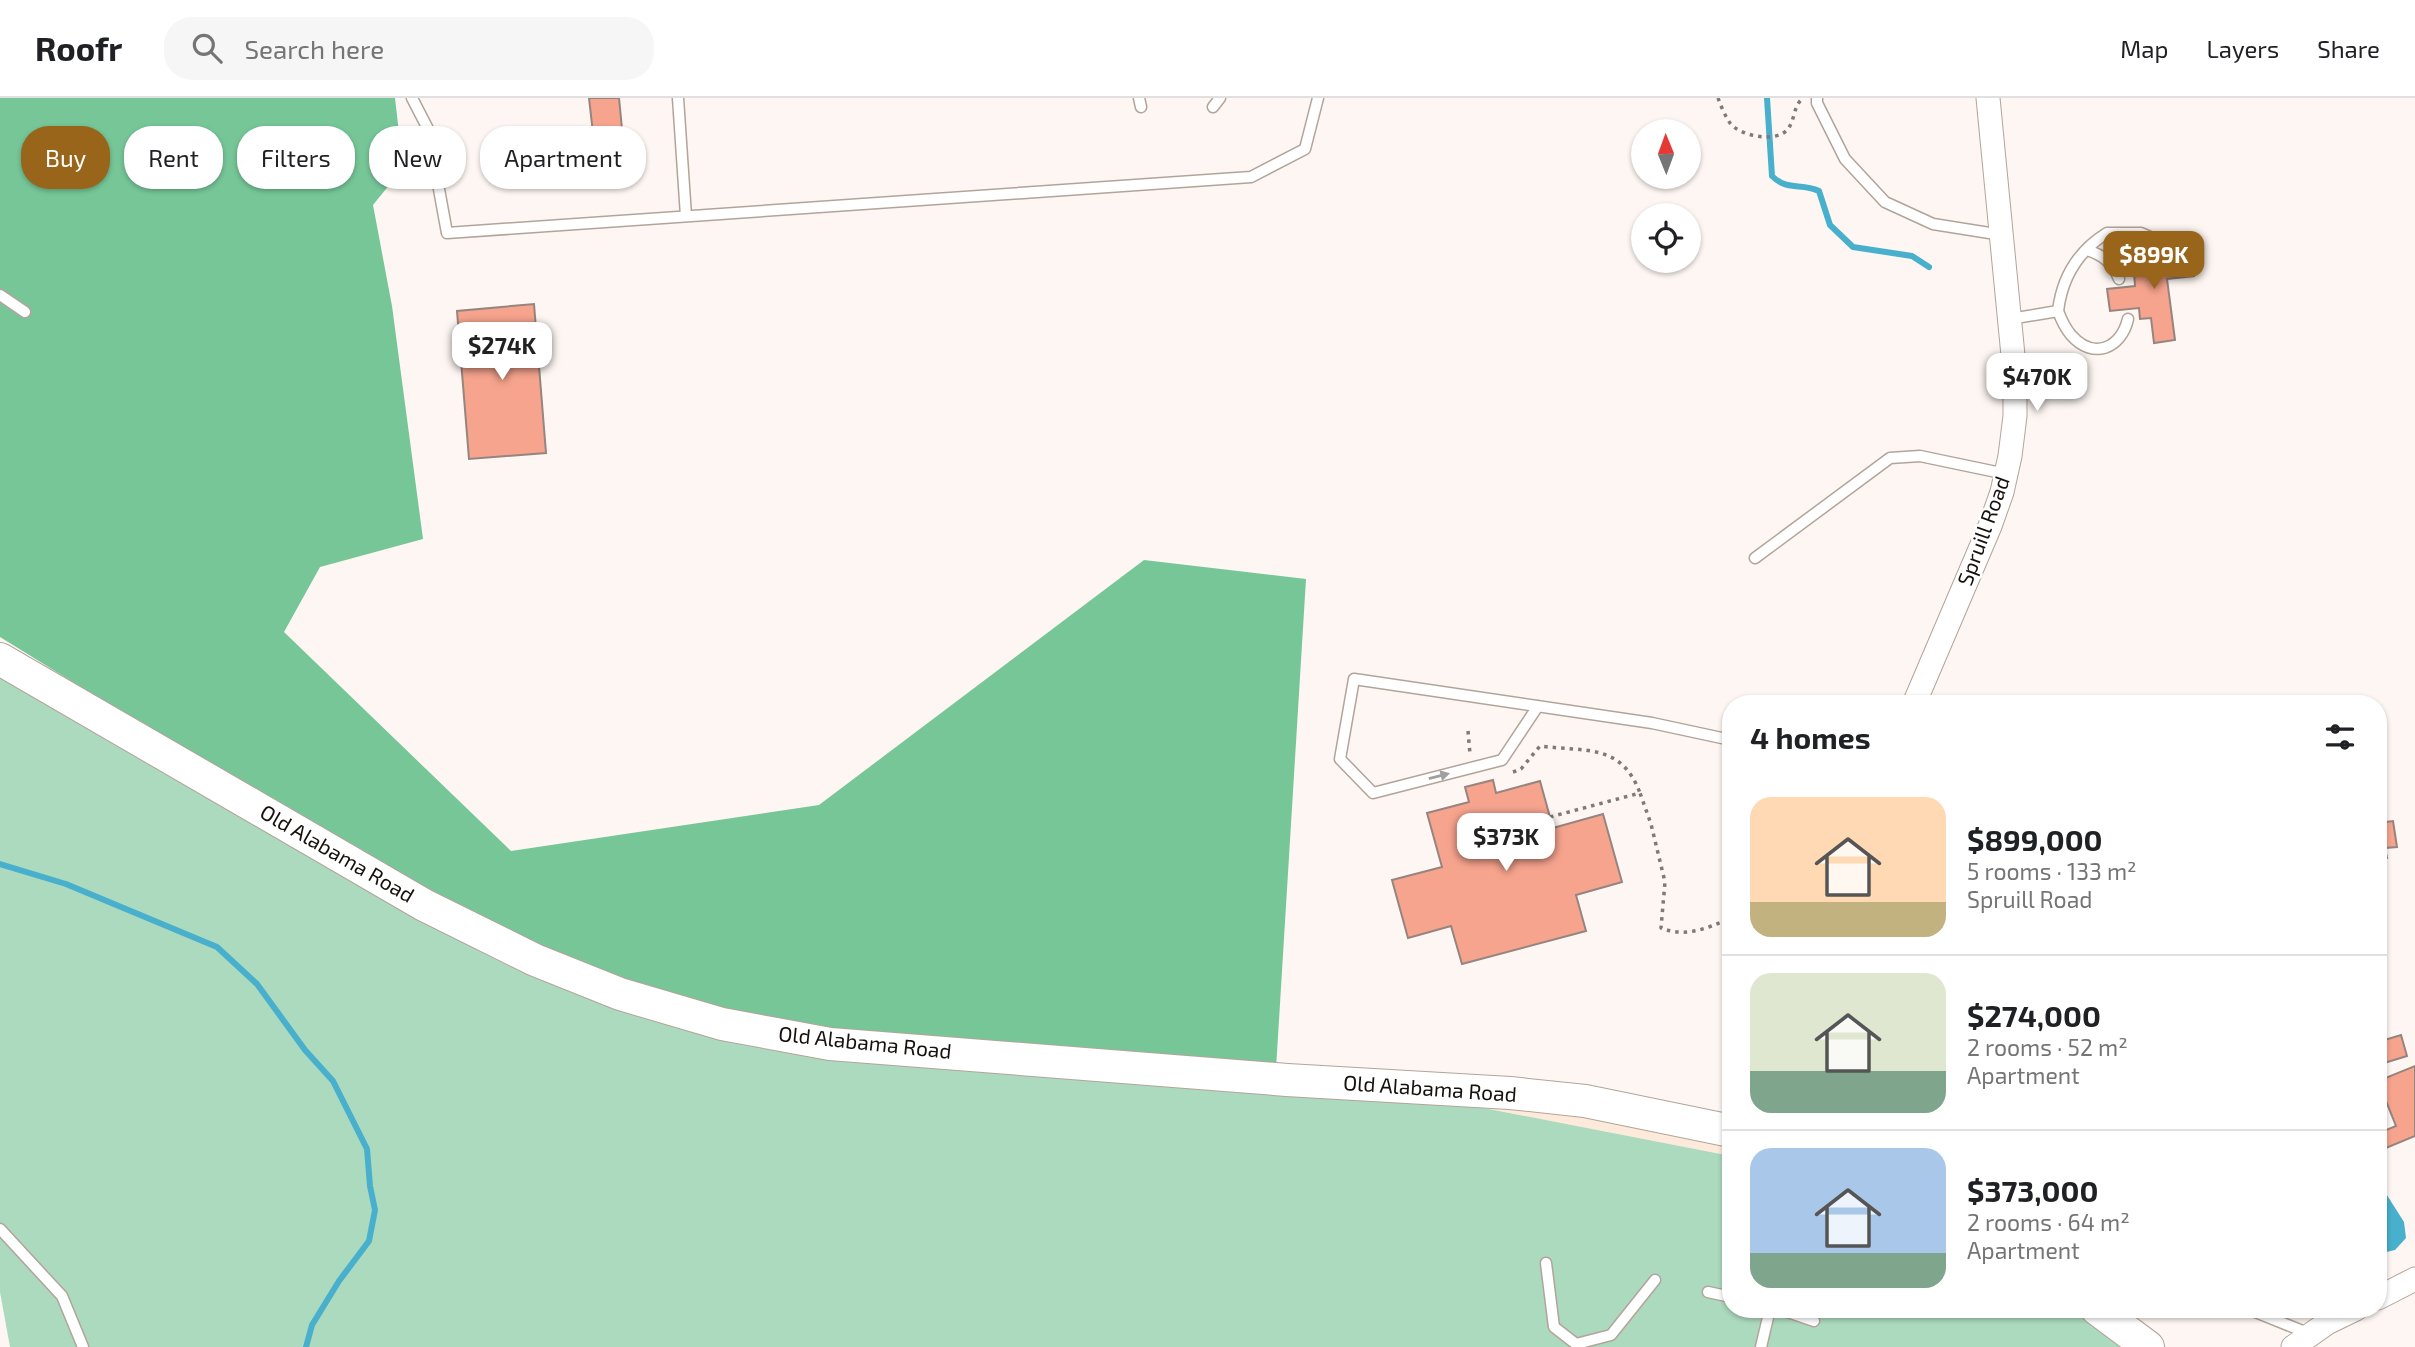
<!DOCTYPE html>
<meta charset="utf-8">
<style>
body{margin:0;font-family:"Exo 2",sans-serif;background:#f6f6f6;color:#202124;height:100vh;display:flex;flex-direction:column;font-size:26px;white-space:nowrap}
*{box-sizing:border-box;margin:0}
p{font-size:23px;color:#757577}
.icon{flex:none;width:38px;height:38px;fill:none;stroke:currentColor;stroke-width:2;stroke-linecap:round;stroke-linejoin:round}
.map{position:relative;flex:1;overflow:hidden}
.sheet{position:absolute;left:1722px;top:597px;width:665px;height:623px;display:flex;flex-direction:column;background:#fff;border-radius:28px;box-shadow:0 2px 5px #0004}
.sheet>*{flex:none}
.hud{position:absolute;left:21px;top:28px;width:665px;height:63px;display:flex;gap:14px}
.needle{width:46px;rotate:359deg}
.buttons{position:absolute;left:1631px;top:21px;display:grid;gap:14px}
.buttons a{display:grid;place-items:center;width:70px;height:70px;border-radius:50%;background:#fff;box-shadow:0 2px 5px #0004;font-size:35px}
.price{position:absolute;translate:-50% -60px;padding:0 16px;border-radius:14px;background:#fff;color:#222;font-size:23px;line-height:46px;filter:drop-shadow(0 2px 4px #0008)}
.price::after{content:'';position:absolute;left:50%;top:42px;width:21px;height:16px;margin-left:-10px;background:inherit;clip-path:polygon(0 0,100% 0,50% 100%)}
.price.current{background:#98651a;color:#fff}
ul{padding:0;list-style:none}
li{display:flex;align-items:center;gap:21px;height:175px;padding:0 28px}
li+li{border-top:2px solid #e0e0e0}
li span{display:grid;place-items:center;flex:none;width:196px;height:140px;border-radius:21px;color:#555}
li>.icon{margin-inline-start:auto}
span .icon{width:84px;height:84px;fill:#fffc;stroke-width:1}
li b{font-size:30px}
h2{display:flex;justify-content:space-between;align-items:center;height:84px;padding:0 28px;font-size:30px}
.tag{padding:0 24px;border-radius:28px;background:#fff;box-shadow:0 2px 5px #0004;font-size:24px;line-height:63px}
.tag.current{background:#98651a;color:#fff}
header{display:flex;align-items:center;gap:42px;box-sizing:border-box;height:98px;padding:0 35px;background:#fff;border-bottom:2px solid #e0e0e0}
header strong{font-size:33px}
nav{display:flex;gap:38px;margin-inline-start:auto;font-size:24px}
.search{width:490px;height:63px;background:#f6f6f6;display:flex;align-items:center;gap:18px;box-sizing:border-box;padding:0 24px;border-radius:28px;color:#757577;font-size:26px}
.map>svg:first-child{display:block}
</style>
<header>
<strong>Roofr</strong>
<div class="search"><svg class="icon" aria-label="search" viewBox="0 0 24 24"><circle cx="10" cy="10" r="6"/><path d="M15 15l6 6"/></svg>Search here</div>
<nav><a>Map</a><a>Layers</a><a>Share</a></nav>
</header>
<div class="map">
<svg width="2415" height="1249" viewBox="0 0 2415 1249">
<rect width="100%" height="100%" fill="#fdf6f2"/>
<path fill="#feeadb" d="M1474,1008L1573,1010L1731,1038V1058Z"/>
<path fill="#acdabe" d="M0,551L134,618L387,797L1731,1058V1211H2104L2166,1249H10L0,1194Z"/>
<path fill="#76c698" d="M0,0H395L403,70L373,107L392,208L423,441L320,469L284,534L511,753L819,707L1144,462L1306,481L1276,971L862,939L620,903L518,859L0,539Z"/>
<path fill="#48afcd" d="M2378,1083L2404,1124L2406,1140L2395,1152L2378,1156Z"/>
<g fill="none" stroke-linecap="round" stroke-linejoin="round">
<g stroke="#48afcd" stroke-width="6">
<path d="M1767,0L1772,78C1788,94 1801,84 1819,93L1830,127L1853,149L1912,158L1929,169"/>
<path d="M0,766L66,786L217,849L257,886L305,952L333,983L367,1051L370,1088L375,1112L369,1143L339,1183L312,1227L306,1249"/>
</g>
</g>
<g fill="#f7a48e" stroke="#96847f" stroke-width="2">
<path d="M589,0H619L623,41L594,44Z"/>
<path d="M2191,152L2194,178L2167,181L2175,242L2154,245L2151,220L2140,221L2139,210L2110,213L2107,191L2135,188L2134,174L2142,173L2141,158Z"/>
<path d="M534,206L546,355L469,361L457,213Z"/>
<path d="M1493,682L1496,695L1540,683L1553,730L1603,716L1622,784L1576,797L1586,833L1462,866L1451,828L1408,840L1392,782L1442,769L1427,715L1469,704L1465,689Z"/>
<path d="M2393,723L2397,749L2385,750L2387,760L2378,761V725Z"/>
<path d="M2401,937L2407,958L2378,967V944Z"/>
<path d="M2415,968V1038L2386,1050L2379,1035L2396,1028L2378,983Z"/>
</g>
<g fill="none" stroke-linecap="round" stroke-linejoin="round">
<defs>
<g id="lane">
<path d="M412,0L428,31L447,135L1251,79L1305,51L1318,0"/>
<path d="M678,0L686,118"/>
<path d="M1139,0L1141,9"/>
<path d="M1817,0V5L1845,61L1885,104L1933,126L2002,137"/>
<path d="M1213,9L1220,0"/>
<path d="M2087,152C2103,157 2113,165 2119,181"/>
<path d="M0,197L25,214"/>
<path d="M2058,213C2061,221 2065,230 2071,237C2093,262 2121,251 2128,221"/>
<path d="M2010,221L2058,213C2062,180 2078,153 2107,135H2141L2159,143"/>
<path d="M1755,460L1890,360L1920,358L2006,376"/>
<path d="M1538,608L1502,662L1373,695L1340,661L1354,581L1652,625L1731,642"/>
<path d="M0,1131L62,1198L83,1249"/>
<path d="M1546,1165L1554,1229L1576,1246L1611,1237L1655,1182"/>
<path d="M1708,1194L1731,1199"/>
<path d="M1779,1211L1814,1223"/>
<path d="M2248,1211L2310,1236"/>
<path d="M1761,1249L1770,1211"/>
</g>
<g id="street">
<path d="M1914,606L1990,428L2002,394L2010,358L2015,318V278L1988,0"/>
<path d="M2378,1200L2415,1181"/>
<path d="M2293,1249L2327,1225L2356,1211"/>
</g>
<g id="secondary">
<path d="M0,561L424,807L535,862L620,896L722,926L830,946L1287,982L1510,995L1585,1003L1731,1033"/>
<path d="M2097,1211L2148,1249"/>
</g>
</defs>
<use href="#lane" stroke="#b3a49a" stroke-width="13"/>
<use href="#street" stroke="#b3a49a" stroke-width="25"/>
<use href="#secondary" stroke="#b3a49a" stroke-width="34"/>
<g stroke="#807976" stroke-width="3.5" stroke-dasharray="3.5 5" stroke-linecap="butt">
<path d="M1718,0C1721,8 1725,18 1730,25C1740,38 1775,45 1787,32C1795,23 1793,10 1801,2"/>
<path d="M1468,633L1470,656"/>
<path d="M1513,674L1521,671L1540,648C1586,654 1621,645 1640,695"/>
<path d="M1550,719L1640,695L1651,726L1665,784L1661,830C1687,840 1707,830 1731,820"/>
</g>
<use href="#lane" stroke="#fff" stroke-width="10"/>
<use href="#street" stroke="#fff" stroke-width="23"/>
<use href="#secondary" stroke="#fff" stroke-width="32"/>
</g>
<defs><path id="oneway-solid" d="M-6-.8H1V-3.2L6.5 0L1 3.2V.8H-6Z" transform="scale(1.75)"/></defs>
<use fill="#a2a09f" href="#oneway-solid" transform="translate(1439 678) rotate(-14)"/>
<g text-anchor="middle" stroke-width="5" stroke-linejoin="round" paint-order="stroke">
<g font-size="21" fill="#17110e" stroke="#fff">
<text transform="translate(1984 433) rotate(-70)" y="7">Spruill Road</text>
<text transform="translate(337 756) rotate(30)" y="7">Old Alabama Road</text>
<text transform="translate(865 945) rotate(6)" y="7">Old Alabama Road</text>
<text transform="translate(1430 991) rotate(4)" y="7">Old Alabama Road</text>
</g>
</g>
</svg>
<div class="buttons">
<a><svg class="needle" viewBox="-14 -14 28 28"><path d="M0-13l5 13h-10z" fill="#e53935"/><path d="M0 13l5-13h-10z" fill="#757577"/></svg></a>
<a><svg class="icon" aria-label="locate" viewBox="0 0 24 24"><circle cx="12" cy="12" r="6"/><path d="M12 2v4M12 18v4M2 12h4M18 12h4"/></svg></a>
</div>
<b class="price current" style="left:2154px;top:193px">$899K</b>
<b class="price" style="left:502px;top:284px">$274K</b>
<b class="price" style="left:2037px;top:315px">$470K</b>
<b class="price" style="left:1506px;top:775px">$373K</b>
<div class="hud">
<a class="tag current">Buy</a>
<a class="tag">Rent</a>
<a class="tag">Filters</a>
<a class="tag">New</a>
<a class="tag">Apartment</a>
</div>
<section class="sheet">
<h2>4 homes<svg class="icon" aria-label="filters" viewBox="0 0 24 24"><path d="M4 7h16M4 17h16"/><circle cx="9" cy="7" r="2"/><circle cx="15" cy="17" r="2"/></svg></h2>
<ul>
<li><span style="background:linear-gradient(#ffd9b3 75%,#c2b280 0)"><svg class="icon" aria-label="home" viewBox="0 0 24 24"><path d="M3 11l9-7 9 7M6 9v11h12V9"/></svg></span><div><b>$899,000</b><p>5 rooms · 133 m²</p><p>Spruill Road</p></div></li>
<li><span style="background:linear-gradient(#dfe7d0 70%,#7fa58c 0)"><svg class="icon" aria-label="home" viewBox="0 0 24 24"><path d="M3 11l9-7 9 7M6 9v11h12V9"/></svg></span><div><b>$274,000</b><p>2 rooms · 52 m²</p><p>Apartment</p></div></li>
<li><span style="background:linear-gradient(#a9c7e8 75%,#7fa58c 0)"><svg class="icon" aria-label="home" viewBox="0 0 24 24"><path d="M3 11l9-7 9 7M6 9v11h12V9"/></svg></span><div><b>$373,000</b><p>2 rooms · 64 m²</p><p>Apartment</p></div></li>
</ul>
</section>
</div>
